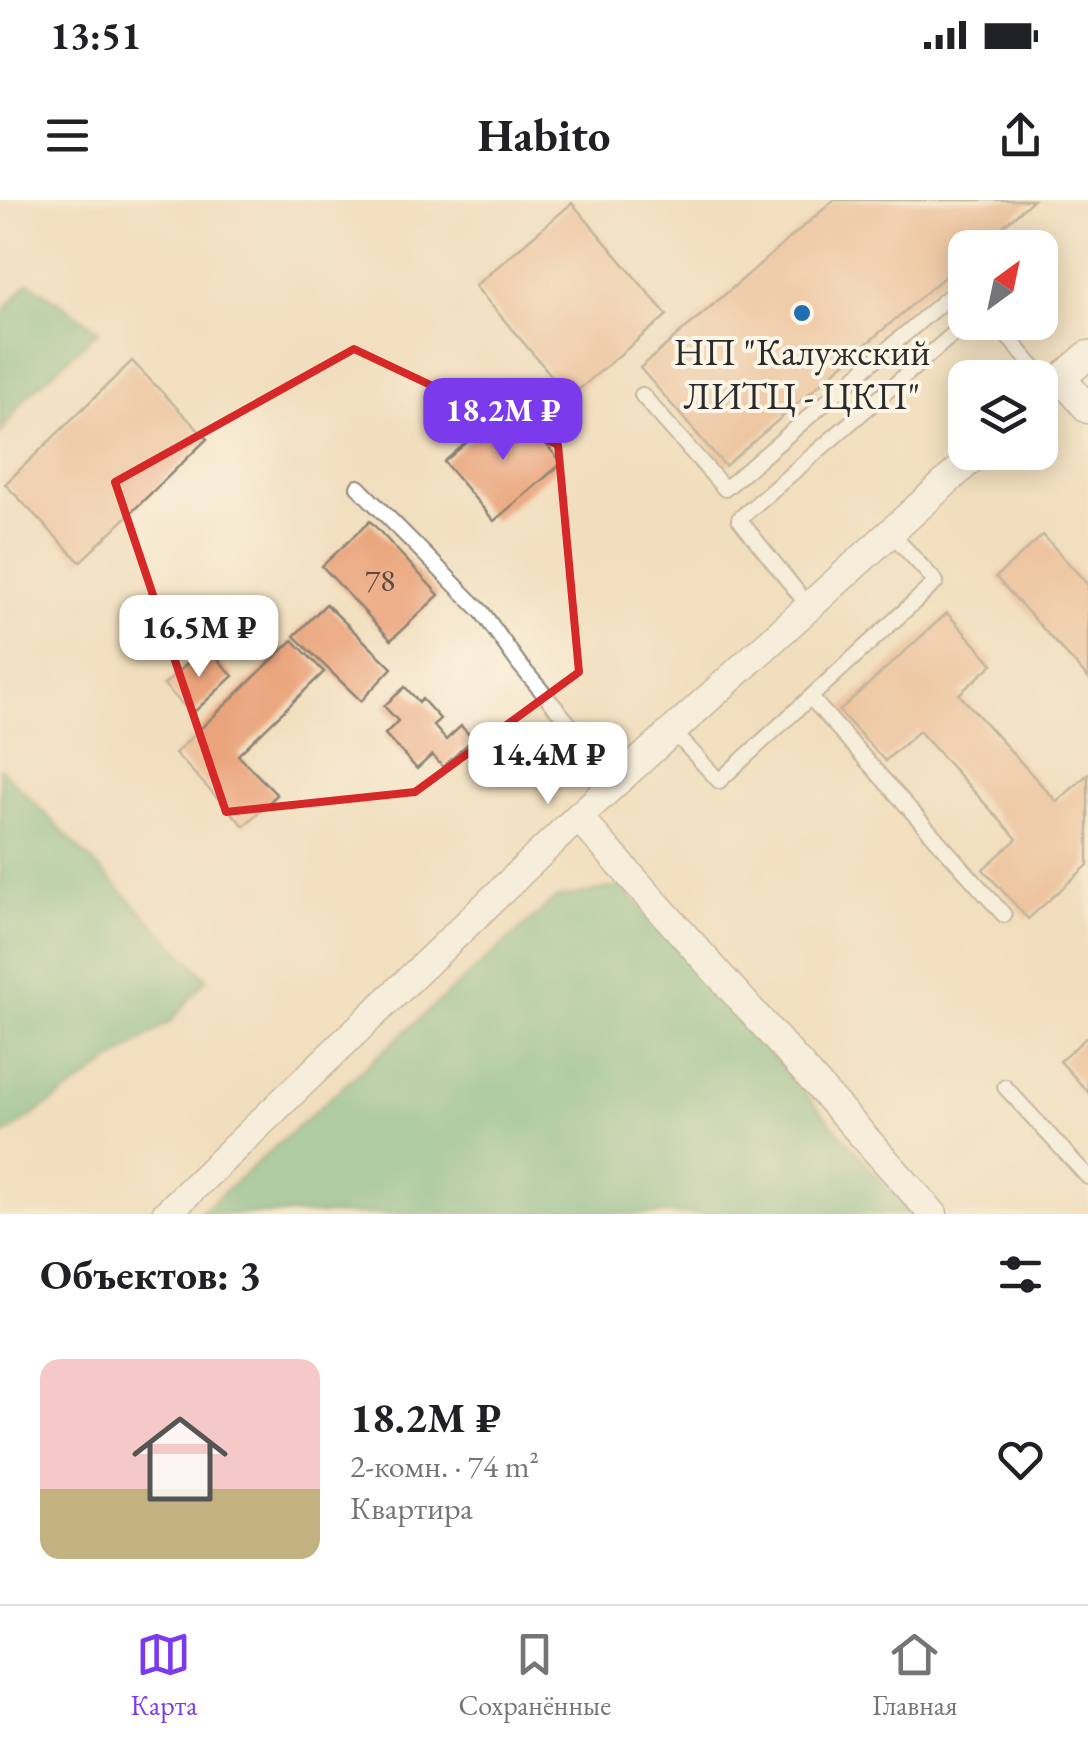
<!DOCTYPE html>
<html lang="ru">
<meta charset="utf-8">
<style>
body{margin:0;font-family:"EB Garamond",serif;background:#f2f2f2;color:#202124;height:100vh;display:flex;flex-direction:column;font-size:38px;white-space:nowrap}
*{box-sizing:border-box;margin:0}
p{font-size:32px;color:#757577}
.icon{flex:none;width:55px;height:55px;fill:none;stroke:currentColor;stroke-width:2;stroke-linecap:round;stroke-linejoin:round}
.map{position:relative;height:1014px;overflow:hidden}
.panel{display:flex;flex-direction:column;background:#fff;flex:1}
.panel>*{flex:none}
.needle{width:65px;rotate:33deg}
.buttons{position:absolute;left:948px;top:30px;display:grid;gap:20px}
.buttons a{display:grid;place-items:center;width:110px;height:110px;border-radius:20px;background:#fff;box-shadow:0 5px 25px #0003;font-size:50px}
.price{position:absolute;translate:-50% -85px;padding:0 22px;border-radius:20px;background:#fff;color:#222;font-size:32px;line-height:65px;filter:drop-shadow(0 2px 5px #0008)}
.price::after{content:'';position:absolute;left:50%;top:60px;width:30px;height:22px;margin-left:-15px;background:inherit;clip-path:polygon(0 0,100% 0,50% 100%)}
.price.on{background:#7c3aed;color:#fff}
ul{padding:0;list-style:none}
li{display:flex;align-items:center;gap:30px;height:250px;padding:0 40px}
li span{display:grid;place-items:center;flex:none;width:280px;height:200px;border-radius:20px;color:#555}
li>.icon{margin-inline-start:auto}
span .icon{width:120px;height:120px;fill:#fffc;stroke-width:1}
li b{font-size:42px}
h2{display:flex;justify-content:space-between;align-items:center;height:120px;padding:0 40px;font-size:42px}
.status{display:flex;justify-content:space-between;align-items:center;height:70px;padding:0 50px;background:#fff;direction:ltr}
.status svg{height:28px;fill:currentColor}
header{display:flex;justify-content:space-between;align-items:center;height:130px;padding:0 40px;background:#fff;font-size:45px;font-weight:700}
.menu{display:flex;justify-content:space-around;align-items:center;height:140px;border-top:2px solid #e0e0e0;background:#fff;font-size:28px;color:#757577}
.menu a{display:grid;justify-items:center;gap:5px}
.menu .on{color:#7c3aed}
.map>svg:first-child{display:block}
</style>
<div class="status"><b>13:51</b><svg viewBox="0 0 49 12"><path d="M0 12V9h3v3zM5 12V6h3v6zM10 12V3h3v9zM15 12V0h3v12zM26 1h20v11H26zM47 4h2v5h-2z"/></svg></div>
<header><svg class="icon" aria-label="menu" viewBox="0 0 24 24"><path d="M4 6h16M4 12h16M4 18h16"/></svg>Habito<svg class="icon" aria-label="share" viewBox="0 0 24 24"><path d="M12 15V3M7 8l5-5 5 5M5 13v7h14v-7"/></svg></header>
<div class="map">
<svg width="1088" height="1014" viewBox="0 0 1088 1014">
<rect width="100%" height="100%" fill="#fcf5e5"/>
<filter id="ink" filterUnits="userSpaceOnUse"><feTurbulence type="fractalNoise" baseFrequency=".01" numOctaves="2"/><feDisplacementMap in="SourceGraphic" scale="20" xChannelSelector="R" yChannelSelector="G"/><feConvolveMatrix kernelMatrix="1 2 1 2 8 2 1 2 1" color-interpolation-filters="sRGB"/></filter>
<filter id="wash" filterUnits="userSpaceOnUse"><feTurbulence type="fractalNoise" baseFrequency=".0048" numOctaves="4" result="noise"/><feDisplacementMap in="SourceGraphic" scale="40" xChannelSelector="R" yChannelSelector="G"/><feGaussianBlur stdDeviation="2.25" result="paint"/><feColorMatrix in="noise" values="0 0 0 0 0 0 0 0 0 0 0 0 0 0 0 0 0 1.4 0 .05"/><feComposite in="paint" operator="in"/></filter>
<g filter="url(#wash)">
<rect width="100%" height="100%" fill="#f1debe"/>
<g fill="#62b581" stroke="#467056" stroke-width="2.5">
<path d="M29,82L99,130L26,197L0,234V114Z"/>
<path d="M0,568L207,778L172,820L0,938Z"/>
<path d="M623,686L911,1014H199L556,698Z"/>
</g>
<g id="blocks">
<g fill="#eaa47b">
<path d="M834,0H1033L978,48H965V59L725,266L640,168Z"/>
<path d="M572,3L667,115L570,197L475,86Z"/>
<path d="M132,161L207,239L80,362L5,284Z"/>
<path d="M511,204L562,263L494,321L444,262Z"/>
<path d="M370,321L439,395L391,440L322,366Z"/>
<path d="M1043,335L1088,385V478L996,377Z"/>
<path d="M326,404L392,468L361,501L294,436Z"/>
<path d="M947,413L993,464L959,494L1057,602L1088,574V665L1028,719L983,669L1017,639L919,531L885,561L839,511Z"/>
<path d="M293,440L324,472L238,555L277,595L244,626L175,553Z"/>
<path d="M205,446L233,476L192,514L164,485Z"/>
<path d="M405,487L419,502L422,499L440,519L433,525L446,540L461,526L473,539L443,567L432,555L417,569L385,534L398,521L384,506Z"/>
<path d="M1088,836V892L1060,861Z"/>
</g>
</g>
</g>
<g filter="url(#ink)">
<use href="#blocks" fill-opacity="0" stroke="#8e8474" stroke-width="2.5"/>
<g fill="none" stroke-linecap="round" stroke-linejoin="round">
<defs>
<g id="lane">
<path d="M995,122L1051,187"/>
<path d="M642,195L725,289L962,85L965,88"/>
<path d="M358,287L482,412L519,464L618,582"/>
<path d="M810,408L739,319L967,122"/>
<path d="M811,498L1004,715"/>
<path d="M674,532L719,581L936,382L891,333"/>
<path d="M1005,887L1088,977"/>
</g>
<g id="street">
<path d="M1062,179L1088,209"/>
<path d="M1040,197L1088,155"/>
<path d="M578,617L933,1014"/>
<path d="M166,1014L578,617L979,252"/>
</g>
</defs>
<use href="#lane" stroke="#8e8474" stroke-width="18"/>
<use href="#street" stroke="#8e8474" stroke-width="31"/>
<use href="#lane" stroke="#fff" stroke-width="14"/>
<use href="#street" stroke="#fff" stroke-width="28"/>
</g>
</g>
<path d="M0 0H1088V1014H0ZM354,149L558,245L579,472L415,592L226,612L115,282Z" fill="#f1debe" fill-opacity=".55" fill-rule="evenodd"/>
<path fill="none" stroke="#d62828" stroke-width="8" stroke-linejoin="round" d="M354,149L558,245L579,472L415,592L226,612L115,282Z"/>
<circle fill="#1f6fb2" stroke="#fcf5e5" stroke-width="4" cx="802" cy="113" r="10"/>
<g text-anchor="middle" stroke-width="8" stroke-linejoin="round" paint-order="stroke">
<g font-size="32" fill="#5b493f">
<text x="380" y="391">78</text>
</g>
<g font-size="38" fill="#2b2b2b" stroke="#fcf5e5">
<text x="802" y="165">НП "Калужский<tspan x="802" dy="44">ЛИТЦ - ЦКП"</tspan></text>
</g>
</g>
</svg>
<div class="buttons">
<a><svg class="needle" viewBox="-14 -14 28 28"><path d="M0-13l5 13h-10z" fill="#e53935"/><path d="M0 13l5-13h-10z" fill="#757577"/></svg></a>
<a><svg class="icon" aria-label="layers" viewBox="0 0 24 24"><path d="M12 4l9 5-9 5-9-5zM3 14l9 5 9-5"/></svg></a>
</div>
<b class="price on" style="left:503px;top:263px">18.2M ₽</b>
<b class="price" style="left:199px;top:480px">16.5M ₽</b>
<b class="price" style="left:548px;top:607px">14.4M ₽</b>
</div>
<section class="panel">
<h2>Объектов: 3<svg class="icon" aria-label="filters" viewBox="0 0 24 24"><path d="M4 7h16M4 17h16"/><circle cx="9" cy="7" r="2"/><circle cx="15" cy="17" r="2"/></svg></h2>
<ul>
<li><span style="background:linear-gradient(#f6c9c9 65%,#c2b280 0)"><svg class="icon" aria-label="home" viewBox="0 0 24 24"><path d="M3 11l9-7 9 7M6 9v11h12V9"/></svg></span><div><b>18.2M ₽</b><p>2-комн. · 74 m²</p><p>Квартира</p></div><svg class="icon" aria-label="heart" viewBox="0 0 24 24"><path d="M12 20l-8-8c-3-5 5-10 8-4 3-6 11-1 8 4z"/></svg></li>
</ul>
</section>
<nav class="menu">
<a class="on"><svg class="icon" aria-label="map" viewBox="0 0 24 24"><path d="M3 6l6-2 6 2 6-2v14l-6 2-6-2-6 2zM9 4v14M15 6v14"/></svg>Карта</a>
<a><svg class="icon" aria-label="saved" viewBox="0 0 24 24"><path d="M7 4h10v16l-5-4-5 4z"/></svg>Сохранённые</a>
<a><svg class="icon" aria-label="home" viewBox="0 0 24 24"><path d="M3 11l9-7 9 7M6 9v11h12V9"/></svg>Главная</a>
</nav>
